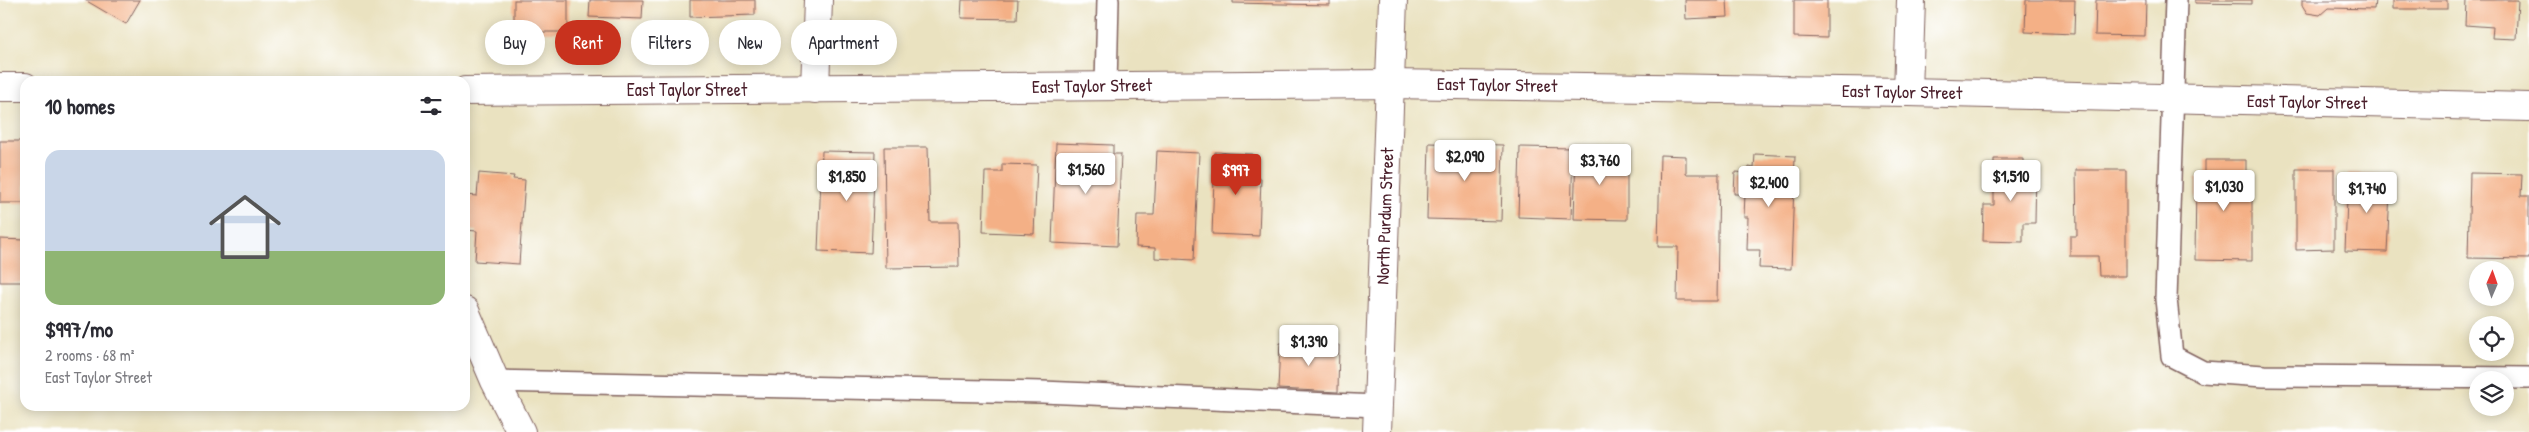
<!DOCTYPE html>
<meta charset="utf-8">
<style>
body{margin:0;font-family:"Patrick Hand",sans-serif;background:#f2f2f3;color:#2b2b33;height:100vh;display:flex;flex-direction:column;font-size:19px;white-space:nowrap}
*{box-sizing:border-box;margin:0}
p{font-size:16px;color:#7c7c81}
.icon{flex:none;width:28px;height:28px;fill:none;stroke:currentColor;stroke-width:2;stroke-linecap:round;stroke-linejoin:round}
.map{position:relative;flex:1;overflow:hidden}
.side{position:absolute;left:20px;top:76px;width:450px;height:335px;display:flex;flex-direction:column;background:#fff;border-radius:15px;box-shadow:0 2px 12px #0003}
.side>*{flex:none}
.top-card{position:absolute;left:485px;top:20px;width:475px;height:45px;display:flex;gap:10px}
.needle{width:32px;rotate:2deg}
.fabs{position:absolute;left:2469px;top:261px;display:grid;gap:10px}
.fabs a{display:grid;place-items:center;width:45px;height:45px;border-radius:50%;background:#fff;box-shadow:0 2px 12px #0003;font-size:25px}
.price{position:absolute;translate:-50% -42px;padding:0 11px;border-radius:5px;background:#fff;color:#222;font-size:16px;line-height:32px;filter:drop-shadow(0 1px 2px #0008)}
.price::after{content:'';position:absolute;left:50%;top:30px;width:15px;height:11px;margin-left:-8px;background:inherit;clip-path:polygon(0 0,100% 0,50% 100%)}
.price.current{background:#c8321e;color:#fff}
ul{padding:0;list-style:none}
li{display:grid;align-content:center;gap:10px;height:265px;padding:0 25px}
li span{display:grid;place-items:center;height:155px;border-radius:15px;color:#555}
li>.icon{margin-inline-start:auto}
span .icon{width:90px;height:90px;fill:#fffc;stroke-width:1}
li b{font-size:21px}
h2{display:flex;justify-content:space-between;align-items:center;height:60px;padding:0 25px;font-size:21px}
.chip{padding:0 18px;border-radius:22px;background:#fff;box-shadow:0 2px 12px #0003;font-size:18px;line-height:45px}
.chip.current{background:#c8321e;color:#fff}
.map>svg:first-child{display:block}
</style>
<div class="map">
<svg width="2529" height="432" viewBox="0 0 2529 432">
<rect width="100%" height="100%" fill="#fff"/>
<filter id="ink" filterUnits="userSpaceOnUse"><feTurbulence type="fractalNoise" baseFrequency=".02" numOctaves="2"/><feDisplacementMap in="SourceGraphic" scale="10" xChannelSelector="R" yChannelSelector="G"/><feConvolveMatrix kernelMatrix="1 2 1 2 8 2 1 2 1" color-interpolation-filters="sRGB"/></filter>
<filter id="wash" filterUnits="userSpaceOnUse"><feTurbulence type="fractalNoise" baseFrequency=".0096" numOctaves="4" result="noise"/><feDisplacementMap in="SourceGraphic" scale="20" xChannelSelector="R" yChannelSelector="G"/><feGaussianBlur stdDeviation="1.12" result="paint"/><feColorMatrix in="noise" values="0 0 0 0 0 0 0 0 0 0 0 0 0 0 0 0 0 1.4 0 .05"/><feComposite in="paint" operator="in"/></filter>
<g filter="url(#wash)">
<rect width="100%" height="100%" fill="#eae2c0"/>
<g id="blocks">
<g fill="#f4b086">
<path d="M85,0H140L126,24Z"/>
<rect x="514" y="0" width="54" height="32"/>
<path d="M590,0H643L642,19L589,17Z"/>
<path d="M690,0H755V15L690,17Z"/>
<path d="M962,0H1018L1017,19L961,18Z"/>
<path d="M1233,0H1330V5L1233,3Z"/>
<path d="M1685,0H1727L1728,17L1686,19Z"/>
<path d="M1794,0H1827V38L1794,37Z"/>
<path d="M2026,0H2075L2074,34L2025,32Z"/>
<path d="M2096,0H2146L2145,36L2095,35Z"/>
<path d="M2195,0H2252V4L2195,3Z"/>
<path d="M2302,0H2375L2374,9L2328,8L2320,15L2307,13L2302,5Z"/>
<rect x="2393" y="0" width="54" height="9"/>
<path d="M2466,0H2518L2516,39L2492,38L2493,27L2465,25Z"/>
<rect x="0" y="141" width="25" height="62"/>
<path d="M1056,143L1113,145V154H1121L1117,246L1052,243Z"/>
<path d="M1429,143L1503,145L1501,221L1427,219Z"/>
<path d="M884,147H928L930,222H958L959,267L886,268Z"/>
<path d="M1520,147L1573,148L1571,219L1518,217Z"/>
<path d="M1576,149L1620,150V173H1627V220L1574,219Z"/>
<path d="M822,151L875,152L871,253L818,251Z"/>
<path d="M1157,151L1199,153L1194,260L1155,258V248L1136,247L1137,215H1154Z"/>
<path d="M1215,152L1253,154L1252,178H1261L1259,236L1212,234Z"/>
<path d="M1755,154L1795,156L1791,269L1759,268L1760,250H1747L1748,217H1744L1745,194H1734L1735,172L1748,173L1749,167L1754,168Z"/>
<path d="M1660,155L1686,156V174H1719L1717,301H1677L1678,247H1658Z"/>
<path d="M1994,159H2023V167L2036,168L2035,223H2023V242L1983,241L1984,205H1994Z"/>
<path d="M2205,160H2246V176L2252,177V261L2195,260L2196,178H2205Z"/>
<path d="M1002,164L1037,165L1034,234L983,232L985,172H1002Z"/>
<path d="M2296,169H2334V249L2296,250Z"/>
<path d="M2076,170H2126V276H2099L2098,256H2070V236H2077Z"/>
<path d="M479,173L514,176L513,179L525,180L519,264L475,261L477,231L465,230V195L477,196Z"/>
<path d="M2348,173L2381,174L2380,191L2390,192L2387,252L2345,251Z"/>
<path d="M2470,173L2522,174L2521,196H2529V259L2468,258Z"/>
<path d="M0,239L25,240V282H0Z"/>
<path d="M1280,343L1339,345L1338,392L1278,389Z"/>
</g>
</g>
</g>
<g filter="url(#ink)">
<use href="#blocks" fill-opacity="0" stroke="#82635f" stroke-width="1"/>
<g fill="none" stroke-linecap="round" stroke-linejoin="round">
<defs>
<g id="service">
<path d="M2176,0L2166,299L2172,356L2203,372L2264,376L2529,378"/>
<path d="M1106,86L1108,0"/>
<path d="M495,381L1042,392L1378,406"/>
</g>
<g id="minor">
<path d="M0,87H25"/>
<path d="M815,89L818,0"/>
<path d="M465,91L1390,84L1908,92L2529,107"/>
<path d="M1908,92L1911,0"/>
<path d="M465,311L495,381L521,432"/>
<path d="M1377,432L1393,0"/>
</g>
</defs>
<use href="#service" stroke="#82635f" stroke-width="24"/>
<use href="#minor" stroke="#82635f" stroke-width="30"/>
<use href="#service" stroke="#fff" stroke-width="21"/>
<use href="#minor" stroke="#fff" stroke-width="28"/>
</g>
</g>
<g text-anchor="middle" stroke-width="4" stroke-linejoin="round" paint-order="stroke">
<g font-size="18" fill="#4a1f2b" stroke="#fff">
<text transform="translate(1497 85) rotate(1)" y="6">East Taylor Street</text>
<text transform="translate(1092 86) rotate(-1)" y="6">East Taylor Street</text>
<text x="687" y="96">East Taylor Street</text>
<text transform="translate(1902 92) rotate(1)" y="6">East Taylor Street</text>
<text transform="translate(2307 102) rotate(1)" y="6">East Taylor Street</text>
<text transform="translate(1385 216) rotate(-88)" y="6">North Purdum Street</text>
</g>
</g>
</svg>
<div class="fabs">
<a><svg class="needle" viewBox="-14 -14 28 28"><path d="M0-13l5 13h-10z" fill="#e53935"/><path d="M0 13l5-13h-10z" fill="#7c7c81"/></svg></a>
<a><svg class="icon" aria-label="locate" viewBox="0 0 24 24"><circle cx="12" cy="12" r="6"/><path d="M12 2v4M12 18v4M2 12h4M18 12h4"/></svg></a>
<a><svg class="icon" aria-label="layers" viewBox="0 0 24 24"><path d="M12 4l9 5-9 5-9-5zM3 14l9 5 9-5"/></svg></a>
</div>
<b class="price" style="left:1465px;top:182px">$2,090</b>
<b class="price" style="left:1600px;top:186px">$3,760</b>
<b class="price" style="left:1086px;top:195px">$1,560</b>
<b class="price current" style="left:1236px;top:196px">$997</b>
<b class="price" style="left:847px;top:202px">$1,850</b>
<b class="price" style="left:2011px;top:202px">$1,510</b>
<b class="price" style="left:1769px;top:208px">$2,400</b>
<b class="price" style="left:2224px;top:212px">$1,030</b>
<b class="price" style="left:2367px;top:214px">$1,740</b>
<b class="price" style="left:1309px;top:367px">$1,390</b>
<div class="top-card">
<a class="chip">Buy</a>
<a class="chip current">Rent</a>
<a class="chip">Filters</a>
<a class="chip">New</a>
<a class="chip">Apartment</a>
</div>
<section class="side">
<h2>10 homes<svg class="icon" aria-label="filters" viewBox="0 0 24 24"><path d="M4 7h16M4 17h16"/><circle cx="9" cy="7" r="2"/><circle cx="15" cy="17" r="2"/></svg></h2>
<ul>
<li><span style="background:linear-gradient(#c9d6e8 65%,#8fb573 0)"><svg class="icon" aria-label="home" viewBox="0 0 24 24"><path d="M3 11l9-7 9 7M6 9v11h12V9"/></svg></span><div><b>$997/mo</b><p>2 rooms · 68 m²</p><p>East Taylor Street</p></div></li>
</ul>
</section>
</div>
